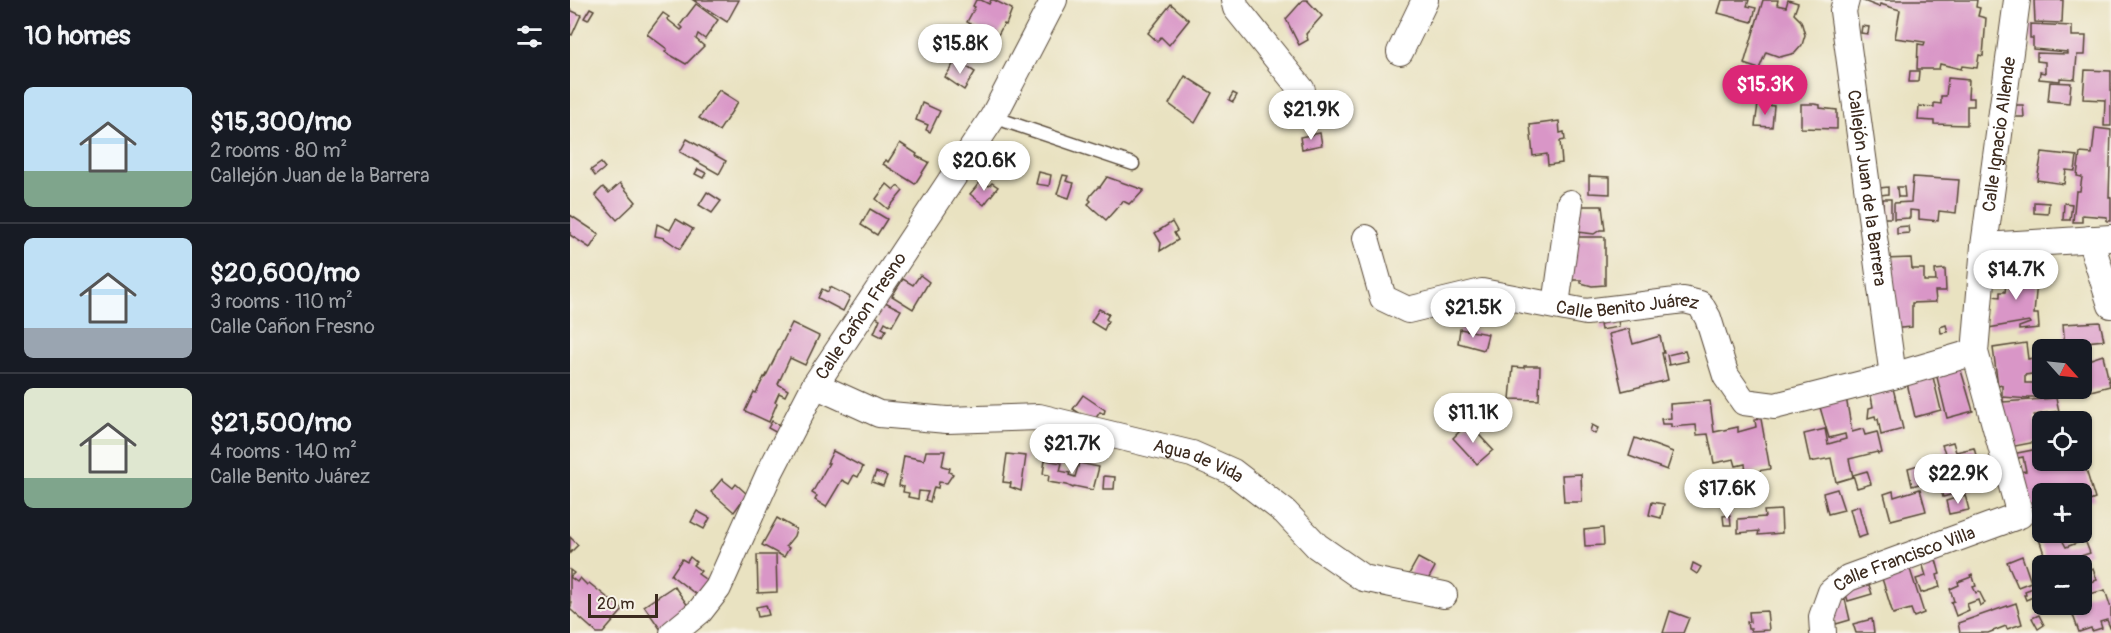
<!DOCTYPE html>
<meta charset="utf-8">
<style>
body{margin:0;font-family:Pangolin,sans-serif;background:#242831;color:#f1f3f6;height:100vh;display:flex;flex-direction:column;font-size:22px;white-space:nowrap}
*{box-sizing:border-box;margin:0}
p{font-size:20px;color:#9ea1a6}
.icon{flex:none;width:33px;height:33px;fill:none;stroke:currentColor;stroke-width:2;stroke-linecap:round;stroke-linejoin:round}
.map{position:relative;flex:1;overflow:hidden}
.side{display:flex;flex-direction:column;background:#171b24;width:570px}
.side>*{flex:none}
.needle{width:39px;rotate:117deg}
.buttons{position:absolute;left:1462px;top:339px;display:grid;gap:12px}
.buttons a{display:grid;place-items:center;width:60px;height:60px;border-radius:9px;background:#171b24;box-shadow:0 2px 4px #0004;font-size:30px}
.scale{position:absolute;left:18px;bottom:15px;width:70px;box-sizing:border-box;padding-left:6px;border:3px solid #3b2a1e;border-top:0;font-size:16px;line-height:21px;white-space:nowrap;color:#3b2a1e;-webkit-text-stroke:4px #f7f3e8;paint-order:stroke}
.price{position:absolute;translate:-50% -51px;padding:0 14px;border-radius:21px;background:#fff;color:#222;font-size:20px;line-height:39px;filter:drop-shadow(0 2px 3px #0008)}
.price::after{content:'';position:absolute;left:50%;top:36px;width:18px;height:14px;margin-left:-9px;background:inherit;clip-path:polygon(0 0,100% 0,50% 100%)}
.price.selected{background:#db2777;color:#fff}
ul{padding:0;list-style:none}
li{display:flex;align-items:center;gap:18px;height:150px;padding:0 24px}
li+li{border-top:2px solid #363941}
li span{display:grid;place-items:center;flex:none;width:168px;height:120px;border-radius:9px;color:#555}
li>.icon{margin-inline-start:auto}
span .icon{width:72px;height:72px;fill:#fffc;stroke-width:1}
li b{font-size:26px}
h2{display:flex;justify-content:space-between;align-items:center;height:72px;padding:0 24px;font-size:26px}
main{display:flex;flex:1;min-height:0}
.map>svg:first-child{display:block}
</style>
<main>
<section class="side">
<h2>10 homes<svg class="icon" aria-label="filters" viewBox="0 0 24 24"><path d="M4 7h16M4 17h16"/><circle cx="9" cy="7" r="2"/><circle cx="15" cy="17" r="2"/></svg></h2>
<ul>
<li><span style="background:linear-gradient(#bfe0f5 70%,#7fa58c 0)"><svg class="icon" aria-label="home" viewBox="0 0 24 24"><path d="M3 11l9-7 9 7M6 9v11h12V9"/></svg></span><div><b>$15,300/mo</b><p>2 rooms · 80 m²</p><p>Callejón Juan de la Barrera</p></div></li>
<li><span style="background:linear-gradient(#bfe0f5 75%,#9aa5b1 0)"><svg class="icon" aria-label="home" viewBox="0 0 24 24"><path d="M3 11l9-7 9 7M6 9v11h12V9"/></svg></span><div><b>$20,600/mo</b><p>3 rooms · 110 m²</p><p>Calle Cañon Fresno</p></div></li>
<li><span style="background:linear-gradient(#dfe7d0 75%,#7fa58c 0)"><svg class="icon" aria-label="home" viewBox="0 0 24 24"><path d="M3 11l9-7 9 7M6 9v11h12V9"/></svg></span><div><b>$21,500/mo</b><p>4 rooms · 140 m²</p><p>Calle Benito Juárez</p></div></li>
</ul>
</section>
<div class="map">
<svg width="1541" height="633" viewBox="0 0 1541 633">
<rect width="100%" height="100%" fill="#f7f3e8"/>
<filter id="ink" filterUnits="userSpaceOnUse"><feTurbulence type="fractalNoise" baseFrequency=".0167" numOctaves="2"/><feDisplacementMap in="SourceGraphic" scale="12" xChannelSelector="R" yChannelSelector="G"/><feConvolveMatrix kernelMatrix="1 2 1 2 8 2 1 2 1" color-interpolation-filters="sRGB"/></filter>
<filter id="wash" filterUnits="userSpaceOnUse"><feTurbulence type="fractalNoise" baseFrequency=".008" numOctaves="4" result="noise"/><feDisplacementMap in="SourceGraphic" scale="24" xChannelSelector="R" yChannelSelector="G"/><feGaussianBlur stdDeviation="1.35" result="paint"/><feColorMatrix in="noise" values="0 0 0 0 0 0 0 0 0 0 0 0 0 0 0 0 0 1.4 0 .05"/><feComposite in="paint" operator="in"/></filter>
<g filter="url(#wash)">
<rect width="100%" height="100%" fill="#e9e2c1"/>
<g id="blocks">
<g fill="#d996c7">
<path d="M123,0H169L157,22Z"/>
<path d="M406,0H411L419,4L421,0H424L442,9L436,25L434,24L424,42L416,38L419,33L397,22L405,7L403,6Z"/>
<path d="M733,0H737L752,16L736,34L738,40L729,45L716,19Z"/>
<path d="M1152,0H1179L1177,6L1186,8L1182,22L1148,13Z"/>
<path d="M1193,0H1208L1207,5L1216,7L1218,0L1228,3L1224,14L1231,21L1235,35L1232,45L1225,53L1210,57L1196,52L1189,69L1174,64Z"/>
<path d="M1291,0H1407L1406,7L1410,8L1408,16L1416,18L1413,56L1409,55L1407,68L1392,66L1391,69L1370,64L1369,69H1347L1348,44L1354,45L1355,42L1325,38L1330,10L1310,4L1309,7Z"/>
<path d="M1464,0H1493L1492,23L1465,22Z"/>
<path d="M126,4L148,20L135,39L128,34L126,39L134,46L116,64L95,52L97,49L77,34L93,13L99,17L97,19L111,30L113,28L110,25Z"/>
<path d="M601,4L619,20L599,45L591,37L587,41L578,33Z"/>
<path d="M20,8L24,10L18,20L14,18Z"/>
<path d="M0,10L11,15L2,35L0,34Z"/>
<path d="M1460,24L1502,26V36H1516L1515,55H1507L1505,79L1490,78V81L1469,79L1470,72L1475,73V62L1467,61V53L1497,54V52L1463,49V38H1460Z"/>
<path d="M1292,26L1299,27L1298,34L1291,33Z"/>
<path d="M386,60L405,72L394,90L375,77Z"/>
<path d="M1515,70L1541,71V126H1534L1535,100L1513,99Z"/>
<path d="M1340,71H1349L1348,82H1339Z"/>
<path d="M615,76L642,93L625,123L599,104Z"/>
<path d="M1378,78L1399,80L1398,98H1404V106H1397V125L1364,124V121L1348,120L1349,106L1364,107V103L1371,104V96H1376Z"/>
<path d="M1480,82L1501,83L1499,103L1478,101Z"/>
<path d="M149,90L168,102L149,131L129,118Z"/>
<path d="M663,93L667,95L663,102L659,100Z"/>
<path d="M352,103L370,111L360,132L356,130L358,125L346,120Z"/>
<path d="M1188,104L1204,106L1202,127L1185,126Z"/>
<path d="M1231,104H1244L1250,105V108L1267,110V129L1231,128Z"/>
<path d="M1443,105H1453L1454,117H1443Z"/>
<path d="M989,121L990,133L994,132L995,140L990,141L992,163L978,165L977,154L963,156L960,125Z"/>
<path d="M1525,128L1541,130L1539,197H1541V221H1537V217L1512,215V222H1503L1506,191H1510L1512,177L1507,176L1510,153L1522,154Z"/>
<path d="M750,133L752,145L732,149L730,137Z"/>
<path d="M117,139L156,161L149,174L110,152Z"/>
<path d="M330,143L347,154L346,156L359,162L345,184L313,164L316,160L318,162Z"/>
<path d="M1472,152L1507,156L1505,171L1496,170L1494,184L1467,180Z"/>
<path d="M31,163L35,168L25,176L21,170Z"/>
<path d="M128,169L136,173L133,178L125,174Z"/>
<path d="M469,172L481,175L479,186L466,184Z"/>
<path d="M493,175L498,176L496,181L504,183L499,198L487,194Z"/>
<path d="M1019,176L1040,177V194L1019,193Z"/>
<path d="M537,177L574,190L563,202L562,201L559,204L553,201L536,220L518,204L521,201L519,199L521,195L528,187H530Z"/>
<path d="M1343,177L1389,180L1386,213L1369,211L1368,221L1349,219V211L1340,210V218L1324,219V203L1341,202Z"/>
<path d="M412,180L419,186L422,183L428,187L414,205L400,194Z"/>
<path d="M50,183L66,202L47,220L25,195L33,187L39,193Z"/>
<path d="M317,184L324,190L328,186L333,191L318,209L306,199Z"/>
<path d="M1318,187V194L1311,195L1310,188Z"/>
<path d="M1327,187H1334L1335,197H1328Z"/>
<path d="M137,192L151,201L142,213L129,205Z"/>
<rect x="1313" y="199" width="8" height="19"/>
<path d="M1464,202L1479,203L1478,214L1464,213Z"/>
<path d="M1494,203L1502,204L1500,220H1493Z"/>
<path d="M1008,206H1032L1035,230H1030L1024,234L1008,232Z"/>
<path d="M300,209L317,219L307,235L291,225Z"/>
<path d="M0,215L29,234L20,248L0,235Z"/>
<path d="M106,219L123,229L110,249L94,238L85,236L87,224L100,230Z"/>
<path d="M602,222L607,231L604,233L608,240L590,251L591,243L585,233Z"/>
<path d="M1338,226L1339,233L1327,234V227Z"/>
<path d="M998,237H1035V285L1022,286L1011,283V280H998Z"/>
<path d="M1341,258L1342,269H1354V281H1366L1365,270L1375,269L1376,291H1365L1366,302L1342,303V327L1320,329L1314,259Z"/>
<path d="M1438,267L1468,271L1464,314H1468L1469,328L1449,330V327L1460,323L1459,321L1418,328L1422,296L1430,297V292H1435Z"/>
<path d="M350,275L359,282L343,309L322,296L333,279L343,285Z"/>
<path d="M260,287L280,297L273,311L248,298L252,289L258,292Z"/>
<path d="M313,301L331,310L322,326L315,322L312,328L316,330L312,337L304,333L310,319L306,317Z"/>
<path d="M529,309L539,314L536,319L538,321L534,330L521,322Z"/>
<path d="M1048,320L1049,327L1031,330L1030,324Z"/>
<path d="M1530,322L1534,340L1516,342V346L1495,348L1493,324Z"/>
<path d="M222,323L249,336L235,365L220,358L208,384L218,390L215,396L209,393L205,402L207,403L199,422L175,411L184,392L186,393L194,377L195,378Z"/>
<path d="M1376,325L1378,332L1371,333L1370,327Z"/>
<path d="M890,329L918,334L914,350L888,343Z"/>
<path d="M1059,329L1063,344L1090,336L1094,353H1092L1098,380L1052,391L1039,334Z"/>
<path d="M1456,343L1458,359L1467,357L1469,373L1455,375V383H1467V397H1458L1459,399L1433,397V402L1486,398L1489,411L1464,415L1467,431L1470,430L1471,441L1440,447L1426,395H1432V385L1428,386L1423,348Z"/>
<path d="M1115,351L1118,361L1099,365L1097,355Z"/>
<path d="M1533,355L1540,386L1509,394L1507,388H1512V362Z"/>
<path d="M954,366H970L969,400L940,399L943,367L954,368Z"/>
<path d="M1390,367L1403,411L1377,418L1366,373Z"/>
<path d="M1363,377L1371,410L1345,417L1337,383Z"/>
<path d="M1322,384L1333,429L1311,435L1308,419L1306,420L1305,416L1298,418L1299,408L1303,407L1300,391Z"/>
<path d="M513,395L535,410L534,414L530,412L523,422L503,409Z"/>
<path d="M1276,397L1282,432L1293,429L1295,435L1307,432L1312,453L1308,454L1307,452L1279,459L1283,477L1266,482L1261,458L1240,462L1234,434L1255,429L1258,444L1276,439L1275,434L1259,438L1249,404Z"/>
<path d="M1140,401L1144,432L1168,427V432L1186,427L1185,420L1191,419L1200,469L1176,473L1175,464L1166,466L1164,459L1144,463L1138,434L1127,435L1126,425L1101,427V424H1092L1091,419L1101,418L1100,404Z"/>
<path d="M202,421L213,427L209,434L198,428Z"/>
<path d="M898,423L923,450L907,464L883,438Z"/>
<path d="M1022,425L1028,428L1025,434L1020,431Z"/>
<path d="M1065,438L1103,452L1097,470L1059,456Z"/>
<path d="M1383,442L1386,452L1404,448L1411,474L1406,476L1409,487L1373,497L1362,460L1376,455L1372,445Z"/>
<path d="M1473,448V460H1476L1477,464L1496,461L1498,466L1514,463L1525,499L1512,504V494H1473V532H1488L1496,547L1515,540L1520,553L1511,556L1518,572L1523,569L1527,580L1521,582V584L1512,587V566L1509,563L1500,566L1498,561L1485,566H1478L1447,472L1456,471L1453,457L1443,459L1442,454Z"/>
<path d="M263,451L293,467L288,477L284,475L279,484L272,480L256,507L245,500L247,496L242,493L259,463H257Z"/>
<path d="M356,451H375L372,466L380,468L379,472L383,474L377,483L369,482L368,488L364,487L360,502L355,500L358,492L349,491L348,499L338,497L339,493L333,492L334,487L329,486L334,456L354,460Z"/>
<path d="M437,454L456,456L451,491L440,487L441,483L433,482Z"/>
<path d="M475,460L492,463L490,471L500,473L499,475L505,477L509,463L529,467L523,490L504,486L503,488L497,485L478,482L479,475L473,474Z"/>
<path d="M1352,464L1355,476L1347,478L1349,484L1342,486L1338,468Z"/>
<path d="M1297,471L1301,484L1287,488L1283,475Z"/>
<path d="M306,472L317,476L313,486L302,482Z"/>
<path d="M1011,474L1012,502H994L992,475Z"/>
<path d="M534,476L545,477L544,489H533Z"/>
<path d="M152,479L163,488L166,484L177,494L164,512L141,492Z"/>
<path d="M1267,489L1274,510L1258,514L1253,493Z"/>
<path d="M1350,489L1356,511L1321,520L1314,494L1323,491L1324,497Z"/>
<path d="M1395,495L1399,510L1379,514L1376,501Z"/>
<path d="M1082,502L1094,504L1091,518L1079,515Z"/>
<path d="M1289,506L1297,535L1288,538L1280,509Z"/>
<path d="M1211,510L1212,533L1188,535L1189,531L1168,533V519L1195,517L1194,511Z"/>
<path d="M127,511L140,518L134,529L121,522Z"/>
<path d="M1160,515L1161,525H1154L1153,516Z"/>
<path d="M207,518L226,529L224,536L216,546L219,548L214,557L192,545Z"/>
<path d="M1033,528L1034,545L1015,546L1014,530Z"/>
<path d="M0,537L8,545L0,553Z"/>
<path d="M187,555H206L207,592L188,593Z"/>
<path d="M1365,556L1370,574L1367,575L1370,587L1351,593L1346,579L1356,576L1351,559Z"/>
<path d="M1452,556L1461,582L1448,587L1437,562Z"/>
<path d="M120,557L126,562L123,565L131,571L128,574L139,582L128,596L101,575L112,559L117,562Z"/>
<path d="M848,558L865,567L855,585L838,576Z"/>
<path d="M1123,563L1131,567L1127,574L1121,570Z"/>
<path d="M1338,563L1354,613L1344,617L1341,609L1323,614L1310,572Z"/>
<path d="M0,570L4,573L0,577L7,582L10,578L17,585L19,583L53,610L33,633H27L0,609L2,603L0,602Z"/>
<path d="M1402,574L1406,586L1403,587L1406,593L1409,591L1415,603L1410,606L1408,600L1397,604L1399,610L1386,616L1381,602L1384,601L1380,589L1389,585L1388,582L1401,577L1400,575Z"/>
<path d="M1296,576L1302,594L1278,601L1273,584Z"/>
<path d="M104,586L121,610L91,630L74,606Z"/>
<path d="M1463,588L1465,596L1456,600L1454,595H1456L1455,591Z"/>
<path d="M1535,590L1541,608V630L1537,620L1530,622L1532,628L1522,631L1521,628L1509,632L1499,604H1512V596Z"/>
<path d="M1275,599L1280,620L1266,624L1260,603Z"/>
<path d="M1446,603L1452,624L1437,629L1436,626L1418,633H1390L1388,623Z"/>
<path d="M196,605L199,615L188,617L186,607Z"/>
<path d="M1100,611L1119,618L1113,633H1093Z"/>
<path d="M1197,611L1199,630L1181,631V629H1178L1177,622H1180L1179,612Z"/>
<path d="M1469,615L1474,625L1468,629L1462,618Z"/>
<path d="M1302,619L1304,633H1286L1283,624Z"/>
</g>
</g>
</g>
<g filter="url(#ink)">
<use href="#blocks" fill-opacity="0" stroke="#554636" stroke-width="1.5"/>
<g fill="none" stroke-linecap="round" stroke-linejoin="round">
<defs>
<path id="service" d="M423,117L563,164"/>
<g id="minor">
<path d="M664,0L666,8L732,90"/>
<path id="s1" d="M1276,0L1273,11L1323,376"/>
<path d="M830,52L855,0"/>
<path id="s2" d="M796,238L813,298L838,310L912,292L1016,312L1114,300L1130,304L1138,318L1156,376L1174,402L1205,406L1323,376L1405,352"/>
<path d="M1520,239L1541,305"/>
<path d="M1414,246L1541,238"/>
<path d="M986,305L1000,203"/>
<path id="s3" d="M245,385L309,414L377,420L469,417L622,454L663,472L715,512L747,546L793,578L874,595"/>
<path id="s4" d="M103,633L130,611L148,588L199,474L245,385L423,117L484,0"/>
<path id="s5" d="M1253,633L1252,617L1261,592L1278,578L1450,515L1405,352L1414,246L1447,0"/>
</g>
</defs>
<use href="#service" stroke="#554636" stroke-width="15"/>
<use href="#minor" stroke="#554636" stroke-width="28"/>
<use href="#service" stroke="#fff" stroke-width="12"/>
<use href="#minor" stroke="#fff" stroke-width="26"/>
</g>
</g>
<g text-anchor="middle" stroke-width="6" stroke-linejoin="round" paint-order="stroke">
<g font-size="18" fill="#3b2a1e" stroke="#f7f3e8">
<text dy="6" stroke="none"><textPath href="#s5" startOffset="636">Calle Ignacio Allende</textPath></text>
<text dy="6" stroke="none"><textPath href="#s1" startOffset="190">Callejón Juan de la Barrera</textPath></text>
<text dy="6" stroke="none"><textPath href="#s2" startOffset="314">Calle Benito Juárez</textPath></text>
<text dy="6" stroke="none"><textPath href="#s4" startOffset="372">Calle Cañon Fresno</textPath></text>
<text dy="6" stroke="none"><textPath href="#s3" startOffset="396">Agua de Vida</textPath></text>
<text dy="6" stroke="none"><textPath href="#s5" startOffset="124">Calle Francisco Villa</textPath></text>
</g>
</g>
</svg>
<div class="buttons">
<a><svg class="needle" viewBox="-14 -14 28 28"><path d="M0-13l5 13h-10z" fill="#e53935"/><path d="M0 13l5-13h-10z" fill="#9ea1a6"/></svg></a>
<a><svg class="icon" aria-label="locate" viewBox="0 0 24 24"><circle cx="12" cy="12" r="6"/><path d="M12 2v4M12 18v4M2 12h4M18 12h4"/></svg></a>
<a>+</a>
<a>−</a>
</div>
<div class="scale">20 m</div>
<b class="price" style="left:390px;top:75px">$15.8K</b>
<b class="price selected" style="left:1195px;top:116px">$15.3K</b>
<b class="price" style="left:741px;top:141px">$21.9K</b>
<b class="price" style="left:414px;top:192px">$20.6K</b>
<b class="price" style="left:1446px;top:301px">$14.7K</b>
<b class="price" style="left:903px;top:339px">$21.5K</b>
<b class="price" style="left:903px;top:444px">$11.1K</b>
<b class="price" style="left:502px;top:475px">$21.7K</b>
<b class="price" style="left:1388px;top:505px">$22.9K</b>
<b class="price" style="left:1157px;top:520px">$17.6K</b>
</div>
</main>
